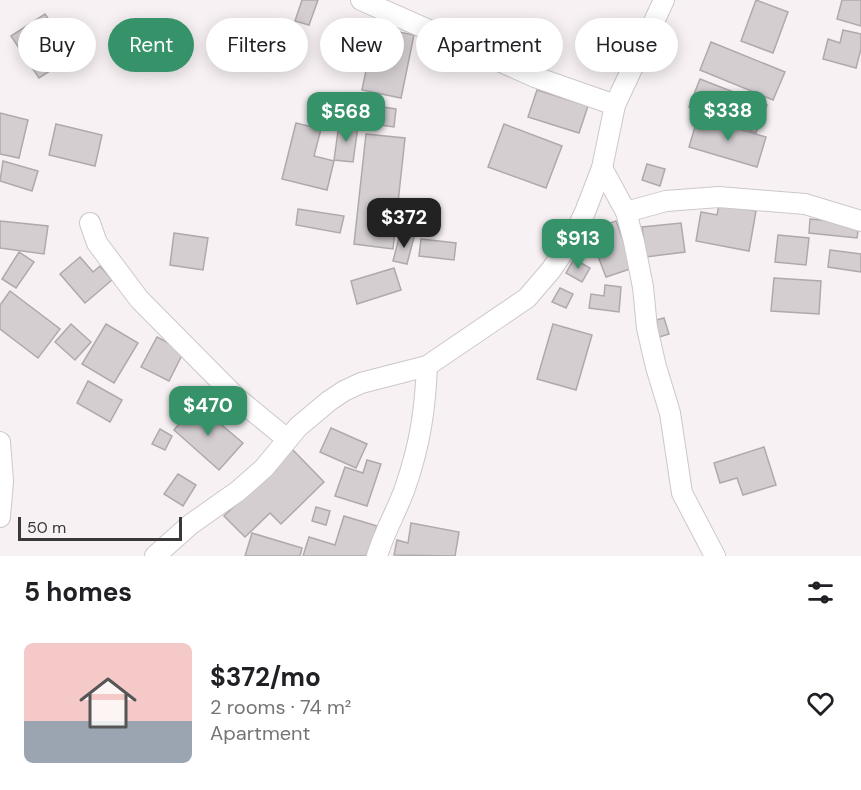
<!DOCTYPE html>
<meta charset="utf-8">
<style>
body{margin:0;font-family:"DM Sans",sans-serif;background:#f2f2f2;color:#202124;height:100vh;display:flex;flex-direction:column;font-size:22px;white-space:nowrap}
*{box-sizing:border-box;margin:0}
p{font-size:20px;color:#757577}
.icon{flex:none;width:33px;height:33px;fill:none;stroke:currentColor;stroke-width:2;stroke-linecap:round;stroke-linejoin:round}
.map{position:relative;height:556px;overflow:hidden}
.drawer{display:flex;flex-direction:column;background:#fff;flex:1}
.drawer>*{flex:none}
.hud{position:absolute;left:18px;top:18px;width:825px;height:54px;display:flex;gap:12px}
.scale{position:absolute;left:18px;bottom:15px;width:164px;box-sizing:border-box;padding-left:6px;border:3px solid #3a3839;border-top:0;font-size:16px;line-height:21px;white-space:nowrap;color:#3a3839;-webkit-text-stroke:4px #f7f1f4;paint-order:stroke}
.price{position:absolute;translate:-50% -51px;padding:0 14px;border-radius:12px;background:#359269;color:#fff;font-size:20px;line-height:39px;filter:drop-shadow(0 2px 3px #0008)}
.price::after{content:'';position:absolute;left:50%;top:36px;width:18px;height:14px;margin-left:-9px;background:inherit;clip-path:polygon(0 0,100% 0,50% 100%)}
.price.on{background:#222;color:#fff}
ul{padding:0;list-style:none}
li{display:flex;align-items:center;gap:18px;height:150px;padding:0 24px}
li+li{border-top:2px solid #e0e0e0}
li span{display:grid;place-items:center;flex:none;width:168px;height:120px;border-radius:9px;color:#555}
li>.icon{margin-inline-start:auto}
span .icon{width:72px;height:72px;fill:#fffc;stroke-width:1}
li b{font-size:26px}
h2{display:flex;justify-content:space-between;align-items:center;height:72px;padding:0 24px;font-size:26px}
.pill{padding:0 21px;border-radius:27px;background:#fff;box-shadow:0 3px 15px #0003;font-size:21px;line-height:54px}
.pill.on{background:#359269;color:#fff}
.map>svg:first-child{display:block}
</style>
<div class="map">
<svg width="861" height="556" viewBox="0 0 861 556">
<rect width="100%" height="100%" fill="#f7f1f4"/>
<g fill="#d4ced1" stroke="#afa9ac" stroke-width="1.5">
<path d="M302,0H318L309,25L295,21Z"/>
<path d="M756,0L788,12L773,53L741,41Z"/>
<path d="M842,0H861V26L837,19Z"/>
<path d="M45,14L73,56L39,78L11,36Z"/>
<path d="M375,27L414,35L401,98L362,90Z"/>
<path d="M843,30L861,34V49L856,68L823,59L828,39L840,43Z"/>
<path d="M711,42L785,72L773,100L700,70Z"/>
<path d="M700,79L767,105L756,133L689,107Z"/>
<path d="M537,90L588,106L579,133L528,117Z"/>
<path d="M333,100L396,109L394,127L330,118Z"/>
<path d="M0,113L28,120L19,158L0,154Z"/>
<path d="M698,117L766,137L757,167L689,147Z"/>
<path d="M296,123L321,129L314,156L334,161L327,190L282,179Z"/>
<path d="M56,124L102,135L95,166L49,155Z"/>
<path d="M339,124L358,126L353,162L334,160Z"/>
<path d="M504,124L562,146L546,188L488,167Z"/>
<path d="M366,134L405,138L393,249L354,244Z"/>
<path d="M3,161L38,171L32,191L0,181Z"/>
<path d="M647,164L665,169L660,186L642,180Z"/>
<path d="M719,205L756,211L749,251L696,241L701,212L717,215Z"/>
<path d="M298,209L344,216L340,233L296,225Z"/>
<path d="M810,219L859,224L857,238L809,233Z"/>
<path d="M0,221L48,226L44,254L0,248Z"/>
<path d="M616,221L633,268L606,277L596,251L611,246L609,238L592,244L588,231Z"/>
<path d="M681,223L685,252L646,257L642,227Z"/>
<path d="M174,233L208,238L203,270L170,265Z"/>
<path d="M400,234L414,237L407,264L393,261Z"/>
<path d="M778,235L809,238L806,265L775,262Z"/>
<path d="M421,239L456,243L454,260L419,256Z"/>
<path d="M830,250L861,254V272L828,267Z"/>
<path d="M19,252L34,262L16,288L2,279Z"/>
<path d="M80,257L93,272L100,266L112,280L85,303L60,274Z"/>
<path d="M574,259L590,268L582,282L566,273Z"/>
<path d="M394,268L401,290L357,304L351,281Z"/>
<path d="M774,278L821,281L819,314L771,311Z"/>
<path d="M605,285L621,287L619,312L589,308L591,294L604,296Z"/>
<path d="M560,288L573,294L566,308L552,302Z"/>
<path d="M10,291L60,329L38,358L0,329V305Z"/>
<path d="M664,318L669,334L653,339L652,325L657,323L656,320Z"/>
<path d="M71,324L91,342L75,360L55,342Z"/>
<path d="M106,324L138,343L114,383L82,364Z"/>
<path d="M553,324L592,335L576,390L537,379Z"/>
<path d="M157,337L184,351L169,381L141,367Z"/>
<path d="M88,381L122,400L110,422L77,403Z"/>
<path d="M197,404L243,443L219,470L174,430Z"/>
<path d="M331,428L367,444L356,468L320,452Z"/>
<path d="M160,429L172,436L165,450L152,444Z"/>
<path d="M764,447L776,485L743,495L737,478L720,483L714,463Z"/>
<path d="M292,449L324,482L281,524L270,513L245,537L224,516Z"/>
<path d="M367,460L381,464L367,506L335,496L345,467L363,473Z"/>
<path d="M178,474L196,485L183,506L164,494Z"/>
<path d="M316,507L330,511L326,525L312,521Z"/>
<path d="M344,516L377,526L367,556H303L309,537L335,545Z"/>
<path d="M411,523L459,532L455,556L394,555L397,540L408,543Z"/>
<path d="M252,533L302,548L300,556H245Z"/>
</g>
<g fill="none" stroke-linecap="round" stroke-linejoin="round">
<defs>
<g id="minor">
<path d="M361,0L535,77L615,105"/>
<path d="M602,168L626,212L634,242L643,287L647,328L656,367L670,413L682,493L715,556"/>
<path d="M626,212L666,201L719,197L805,204L861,221"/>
<path d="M90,223L97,243L139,299L237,398L287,439"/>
<path d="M0,442L3,481L0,517"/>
<path d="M155,556L191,524L238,491L264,468L298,427L329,401L344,391L361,383L427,366L527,298L551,270L572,239L585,212L602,168L615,105L664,0"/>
<path d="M377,556C384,532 397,511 405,488C420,445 425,411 427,366"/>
</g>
</defs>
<use href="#minor" stroke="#cdc7ca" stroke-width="22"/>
<use href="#minor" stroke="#fff" stroke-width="20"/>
</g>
</svg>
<div class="scale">50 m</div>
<b class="price" style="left:728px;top:142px">$338</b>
<b class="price" style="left:346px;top:143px">$568</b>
<b class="price on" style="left:404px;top:249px">$372</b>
<b class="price" style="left:578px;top:270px">$913</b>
<b class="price" style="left:208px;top:437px">$470</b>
<div class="hud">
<a class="pill">Buy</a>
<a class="pill on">Rent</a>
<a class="pill">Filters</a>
<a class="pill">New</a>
<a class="pill">Apartment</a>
<a class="pill">House</a>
</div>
</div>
<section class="drawer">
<h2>5 homes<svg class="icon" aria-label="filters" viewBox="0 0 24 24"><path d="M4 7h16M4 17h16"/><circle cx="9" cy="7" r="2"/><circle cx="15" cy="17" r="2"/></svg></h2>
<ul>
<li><span style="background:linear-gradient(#f6c9c9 65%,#9aa5b1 0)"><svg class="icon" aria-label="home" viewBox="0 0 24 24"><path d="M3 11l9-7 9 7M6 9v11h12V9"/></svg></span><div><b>$372/mo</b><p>2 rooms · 74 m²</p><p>Apartment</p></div><svg class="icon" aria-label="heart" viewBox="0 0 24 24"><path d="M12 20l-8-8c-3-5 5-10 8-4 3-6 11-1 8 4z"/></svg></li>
</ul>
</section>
